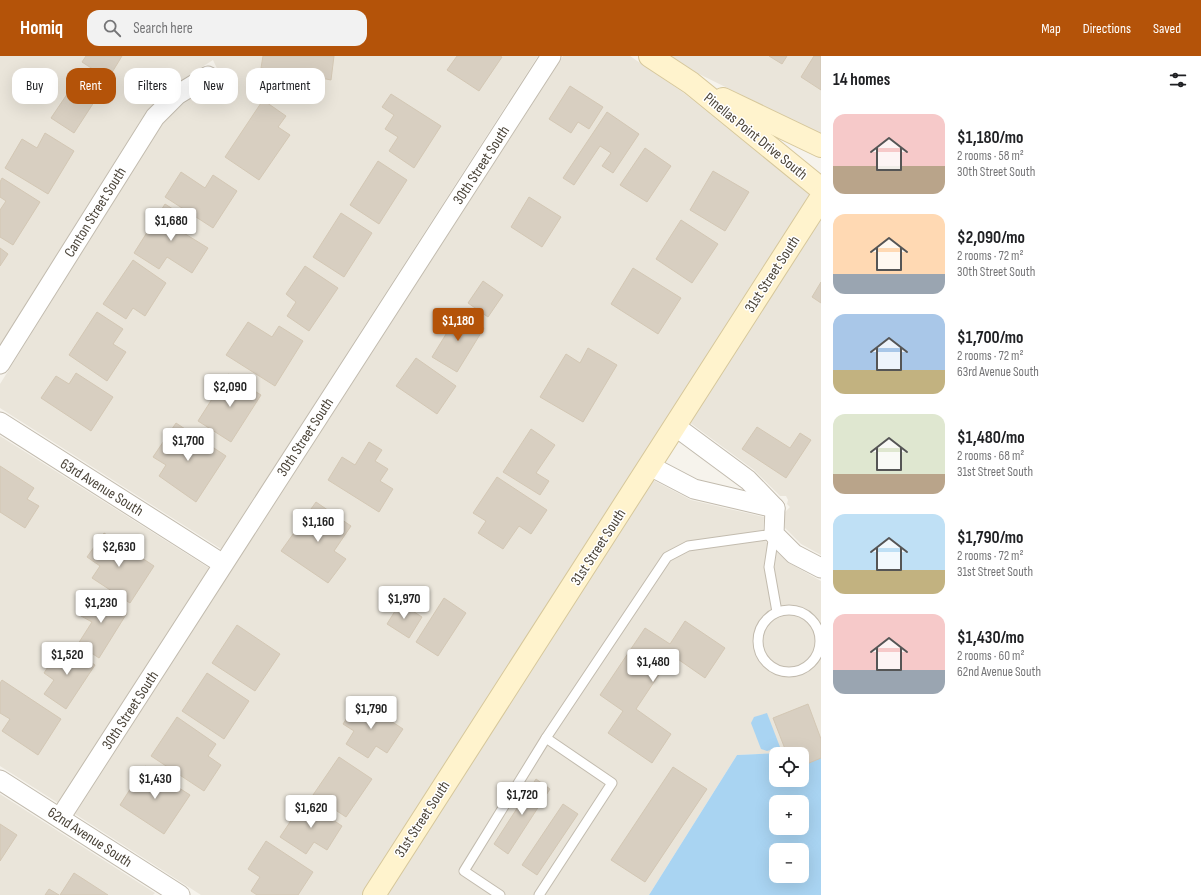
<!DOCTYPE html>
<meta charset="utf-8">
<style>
body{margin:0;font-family:"Sofia Sans Condensed",sans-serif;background:#f2f2f2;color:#202124;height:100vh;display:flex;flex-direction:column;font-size:15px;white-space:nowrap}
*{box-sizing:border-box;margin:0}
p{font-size:13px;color:#757577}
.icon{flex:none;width:22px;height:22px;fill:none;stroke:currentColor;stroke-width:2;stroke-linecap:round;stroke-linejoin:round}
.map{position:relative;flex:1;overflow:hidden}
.sheet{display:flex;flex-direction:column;background:#fff;width:380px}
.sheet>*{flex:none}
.top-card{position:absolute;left:12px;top:12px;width:380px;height:36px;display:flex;gap:8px}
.buttons{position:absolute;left:769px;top:691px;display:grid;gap:8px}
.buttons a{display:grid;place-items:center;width:40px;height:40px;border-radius:8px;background:#fff;box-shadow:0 4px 16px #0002;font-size:20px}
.price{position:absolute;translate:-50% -34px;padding:0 9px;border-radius:4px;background:#fff;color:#222;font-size:13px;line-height:26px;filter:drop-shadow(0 1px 2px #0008)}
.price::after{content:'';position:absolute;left:50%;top:24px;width:12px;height:9px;margin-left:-6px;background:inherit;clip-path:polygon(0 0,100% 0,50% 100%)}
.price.active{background:#b45309;color:#fff}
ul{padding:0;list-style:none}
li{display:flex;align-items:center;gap:12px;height:100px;padding:0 12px}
li span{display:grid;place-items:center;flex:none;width:112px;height:80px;border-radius:12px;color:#555}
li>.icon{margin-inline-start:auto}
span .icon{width:48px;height:48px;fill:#fffc;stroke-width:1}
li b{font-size:17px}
h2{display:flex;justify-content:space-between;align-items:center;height:48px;padding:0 12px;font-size:17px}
.chip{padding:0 14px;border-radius:12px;background:#fff;box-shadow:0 4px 16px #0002;font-size:14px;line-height:36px}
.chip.active{background:#b45309;color:#fff}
header{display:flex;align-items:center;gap:24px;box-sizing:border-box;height:56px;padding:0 20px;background:#b45309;color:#fff}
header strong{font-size:19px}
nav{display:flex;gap:22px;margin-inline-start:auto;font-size:14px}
.search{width:280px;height:36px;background:#f2f2f2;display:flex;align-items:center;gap:10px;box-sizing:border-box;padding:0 14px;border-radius:12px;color:#757577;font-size:15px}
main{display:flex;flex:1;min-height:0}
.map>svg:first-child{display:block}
</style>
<header>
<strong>Homiq</strong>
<div class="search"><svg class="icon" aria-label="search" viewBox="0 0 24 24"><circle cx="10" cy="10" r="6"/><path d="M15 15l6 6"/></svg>Search here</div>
<nav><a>Map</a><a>Directions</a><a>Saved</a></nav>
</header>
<main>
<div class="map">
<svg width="821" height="839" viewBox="0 0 821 839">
<rect width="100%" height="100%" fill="#f6f3ec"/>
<g fill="#eae5da">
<path d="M0,0H538L221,493L0,352V328L162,68L183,48L222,23L213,4L172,30L146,56L0,289Z"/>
<path d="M563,0H630L684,37L810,139L362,839H201L75,758Z"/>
<path d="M671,0H821V78L697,17Z"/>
<path d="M821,161V499L801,488L785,472V456L790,451L787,448L788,444L786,440H780L754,414L689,366Z"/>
<path d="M0,380L209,512L58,747L0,710Z"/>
<path d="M653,424L691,444L764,461L763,478L766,486L787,506L821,525V695L737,699L649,839H386Z"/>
<path d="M0,738L155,837L153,839H0Z"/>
</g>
<g fill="#a9d4f2" fill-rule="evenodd">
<path d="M767,657L780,691L767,695L761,693L751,667L754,661Z"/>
<path d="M821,695V839H649L737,699ZM776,698H802V724H776ZM776,746H802V772H776ZM776,794H802V820H776Z"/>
</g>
<g fill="#d8cfc1" stroke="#d3c7b4">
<path d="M86,0H122L108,23L82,6Z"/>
<path d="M263,0H334L331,24L316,21L314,37L273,30L275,14L261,12Z"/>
<path d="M457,0H500L502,1L479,35L447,14Z"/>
<path d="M769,0H787L782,8Z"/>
<path d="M814,0H821V34L801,21Z"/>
<path d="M74,28L96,43L74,77L51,62Z"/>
<path d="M570,30L603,51L589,73L578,66L571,77L549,63Z"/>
<path d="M391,38L441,70L414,112L389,95L398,81L385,73L394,59L382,51Z"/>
<path d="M263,44L286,60L278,71L290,79L259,124L225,101Z"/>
<path d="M607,56L639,78L613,117L602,110L611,97L600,90L574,129L563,122Z"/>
<path d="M45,77L74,95L48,138L5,112L22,83L37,92Z"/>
<path d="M645,92L671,110L647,146L620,129Z"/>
<path d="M378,105L407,124L379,168L350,149Z"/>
<path d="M713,115L749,136L725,175L690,154Z"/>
<path d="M181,116L205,132L213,119L237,135L213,172L165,141Z"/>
<path d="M2,122L40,146L13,189L0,181V154L6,145L0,141V126Z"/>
<path d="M529,141L561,161L542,191L511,171Z"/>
<path d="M165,148L190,164L182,176L208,192L192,217L167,201L159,213L134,197Z"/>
<path d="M341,157L372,177L344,221L313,201Z"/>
<path d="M681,164L718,188L692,227L656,203Z"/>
<path d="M0,192L8,198L0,210Z"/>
<path d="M133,204L166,227L145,260L133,252L126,263L103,248Z"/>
<path d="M305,210L338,232L309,275L287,260L296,246L286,238Z"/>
<path d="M633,212L681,242L658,278L611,248Z"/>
<path d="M483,225L503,239L488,261L468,247Z"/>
<path d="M821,226V247L812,241Z"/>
<path d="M97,256L123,273L113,288L126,296L107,325L69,299Z"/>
<path d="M459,257L484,272L457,316L432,301Z"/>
<path d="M248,266L272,281L279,270L303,285L275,330L226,299Z"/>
<path d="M588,292L617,309L583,366L540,341L566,298L580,307Z"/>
<path d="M416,302L456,330L437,358L396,330Z"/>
<path d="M76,317L113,341L91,375L41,342L56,320L69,328Z"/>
<path d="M228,318L261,339L231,386L198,365Z"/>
<path d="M176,367L226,400L196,446L159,420L166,409L153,401Z"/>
<path d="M757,371L790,392L800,377L811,384L786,422L742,393Z"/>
<path d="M531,373L555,389L536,417L549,425L540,439L503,416Z"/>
<path d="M369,386L382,394L375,405L388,413L380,425L393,433L379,456L328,424L342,401L355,409Z"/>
<path d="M0,410L34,432L27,443L39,450L25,472L0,456Z"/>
<path d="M497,421L547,454L531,478L519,470L503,493L478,477L486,465L473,457Z"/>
<path d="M316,446L351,470L334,495L346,503L328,527L281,495Z"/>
<path d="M104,477L154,510L130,547L92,522L100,510L87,501Z"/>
<path d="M96,537L127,557L99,602L78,588L92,566L81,560Z"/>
<path d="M444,542L466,557L438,600L416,586Z"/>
<path d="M400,547L422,561L409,582L387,568Z"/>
<path d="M685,565L725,592L705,622L672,599L636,653L671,678L652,707L608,677L623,655L600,639L645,572L670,588Z"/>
<path d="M237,569L280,598L255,635L212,607Z"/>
<path d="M63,588L95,609L66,653L44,638L54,624L44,617Z"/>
<path d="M207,617L249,645L224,683L182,655Z"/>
<path d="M2,624L61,663L38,699L2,675L10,663L0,657V627Z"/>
<path d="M359,644L403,673L387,697L376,690L368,702L346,688L354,675L343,668Z"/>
<path d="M808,648L821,683V702L802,710V698H787L773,662Z"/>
<path d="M177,661L216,688L208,700L221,709L204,735L151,700Z"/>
<path d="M339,701L372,723L346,761L313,739Z"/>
<path d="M145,710L190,739L164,778L120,749Z"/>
<path d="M673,711L707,733L645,826L611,804Z"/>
<path d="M536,723L550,733L508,798L494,788Z"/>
<path d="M304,745L342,770L327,794L314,786L306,798L280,781Z"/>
<path d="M563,748L578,758L537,819L522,809Z"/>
<path d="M0,768L17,779L0,805Z"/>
<path d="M266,785L313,816L298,839H257L251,835L260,821L248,813Z"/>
<path d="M74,817L108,839H60Z"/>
<path d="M49,833L59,839H45Z"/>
</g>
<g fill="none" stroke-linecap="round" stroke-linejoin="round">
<defs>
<g id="lane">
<circle cx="789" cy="585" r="31"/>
<path d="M500,839L464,815L546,682L667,501L688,490L774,478L769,511L777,556"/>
<path d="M539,839L612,727L546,682"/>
</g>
<g id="street">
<path d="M0,308L155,61L177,39L208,20"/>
<path d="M0,366L223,508"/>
<path d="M675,370L748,424L775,452L774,478L794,498L821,512"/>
<path d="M650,410L694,433L775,452"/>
<path d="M0,724L180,839"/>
<path d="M60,762L551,0"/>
</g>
<g id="secondary">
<path d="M650,0L691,27L821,133"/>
<path d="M723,43L821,90"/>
<path d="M374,839L821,142"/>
</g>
</defs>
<use href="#lane" stroke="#c2bbae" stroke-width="11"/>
<use href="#street" stroke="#c2bbae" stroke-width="21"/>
<use href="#secondary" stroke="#d6c79b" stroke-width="24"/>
<use href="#lane" stroke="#fff" stroke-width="9"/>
<use href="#street" stroke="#fff" stroke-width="19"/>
<use href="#secondary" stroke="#fff3cd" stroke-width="22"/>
</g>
<g text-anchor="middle" stroke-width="3" stroke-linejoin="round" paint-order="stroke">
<g font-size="15" fill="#4b4439" stroke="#fff">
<text transform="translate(756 80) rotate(39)" y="5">Pinellas Point Drive South</text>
<text transform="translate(481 109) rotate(-57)" y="5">30th Street South</text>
<text transform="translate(95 156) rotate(-58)" y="5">Canton Street South</text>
<text transform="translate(772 218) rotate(-57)" y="5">31st Street South</text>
<text transform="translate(305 381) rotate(-57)" y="5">30th Street South</text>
<text transform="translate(102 431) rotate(32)" y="5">63rd Avenue South</text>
<text transform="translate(598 491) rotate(-57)" y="5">31st Street South</text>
<text transform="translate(130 654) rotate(-57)" y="5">30th Street South</text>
<text transform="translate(422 763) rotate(-57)" y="5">31st Street South</text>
<text transform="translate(90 781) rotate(33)" y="5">62nd Avenue South</text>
</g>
</g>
</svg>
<div class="buttons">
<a><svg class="icon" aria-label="locate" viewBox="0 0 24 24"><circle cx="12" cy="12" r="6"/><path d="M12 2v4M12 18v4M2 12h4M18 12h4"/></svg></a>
<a>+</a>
<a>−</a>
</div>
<b class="price" style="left:171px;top:186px">$1,680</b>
<b class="price active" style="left:458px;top:286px">$1,180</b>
<b class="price" style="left:230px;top:352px">$2,090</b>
<b class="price" style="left:188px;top:406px">$1,700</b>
<b class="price" style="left:318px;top:487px">$1,160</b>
<b class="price" style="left:119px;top:512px">$2,630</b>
<b class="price" style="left:404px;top:564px">$1,970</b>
<b class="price" style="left:101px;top:568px">$1,230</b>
<b class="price" style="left:67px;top:620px">$1,520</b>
<b class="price" style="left:653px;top:627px">$1,480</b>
<b class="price" style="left:371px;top:674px">$1,790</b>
<b class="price" style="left:155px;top:744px">$1,430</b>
<b class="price" style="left:522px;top:760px">$1,720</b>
<b class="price" style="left:311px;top:773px">$1,620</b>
<div class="top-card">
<a class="chip">Buy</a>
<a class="chip active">Rent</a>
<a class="chip">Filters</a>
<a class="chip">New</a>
<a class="chip">Apartment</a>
</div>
</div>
<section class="sheet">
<h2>14 homes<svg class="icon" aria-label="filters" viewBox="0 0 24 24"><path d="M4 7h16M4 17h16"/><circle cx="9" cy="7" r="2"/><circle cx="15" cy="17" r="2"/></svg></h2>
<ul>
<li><span style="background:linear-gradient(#f6c9c9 65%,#b9a48a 0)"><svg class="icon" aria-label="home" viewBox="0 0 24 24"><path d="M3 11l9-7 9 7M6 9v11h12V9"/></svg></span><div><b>$1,180/mo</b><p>2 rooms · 58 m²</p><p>30th Street South</p></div></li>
<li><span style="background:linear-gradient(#ffd9b3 75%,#9aa5b1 0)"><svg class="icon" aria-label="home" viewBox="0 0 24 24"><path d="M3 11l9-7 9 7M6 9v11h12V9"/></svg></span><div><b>$2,090/mo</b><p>2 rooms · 72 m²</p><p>30th Street South</p></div></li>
<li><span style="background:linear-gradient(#a9c7e8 70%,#c2b280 0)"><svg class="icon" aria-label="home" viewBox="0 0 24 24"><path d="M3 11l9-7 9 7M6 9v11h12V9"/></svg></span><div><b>$1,700/mo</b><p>2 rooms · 72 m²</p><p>63rd Avenue South</p></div></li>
<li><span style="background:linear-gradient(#dfe7d0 75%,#b9a48a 0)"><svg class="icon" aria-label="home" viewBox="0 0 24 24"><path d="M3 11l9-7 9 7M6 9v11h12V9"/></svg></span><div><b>$1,480/mo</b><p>2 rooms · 68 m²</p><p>31st Street South</p></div></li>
<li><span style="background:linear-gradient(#bfe0f5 70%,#c2b280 0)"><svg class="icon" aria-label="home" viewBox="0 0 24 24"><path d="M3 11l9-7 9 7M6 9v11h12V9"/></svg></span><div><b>$1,790/mo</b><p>2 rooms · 72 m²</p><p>31st Street South</p></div></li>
<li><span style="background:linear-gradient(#f6c9c9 70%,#9aa5b1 0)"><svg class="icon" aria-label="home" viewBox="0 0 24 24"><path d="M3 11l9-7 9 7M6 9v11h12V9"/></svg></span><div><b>$1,430/mo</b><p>2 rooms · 60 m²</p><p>62nd Avenue South</p></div></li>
</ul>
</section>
</main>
